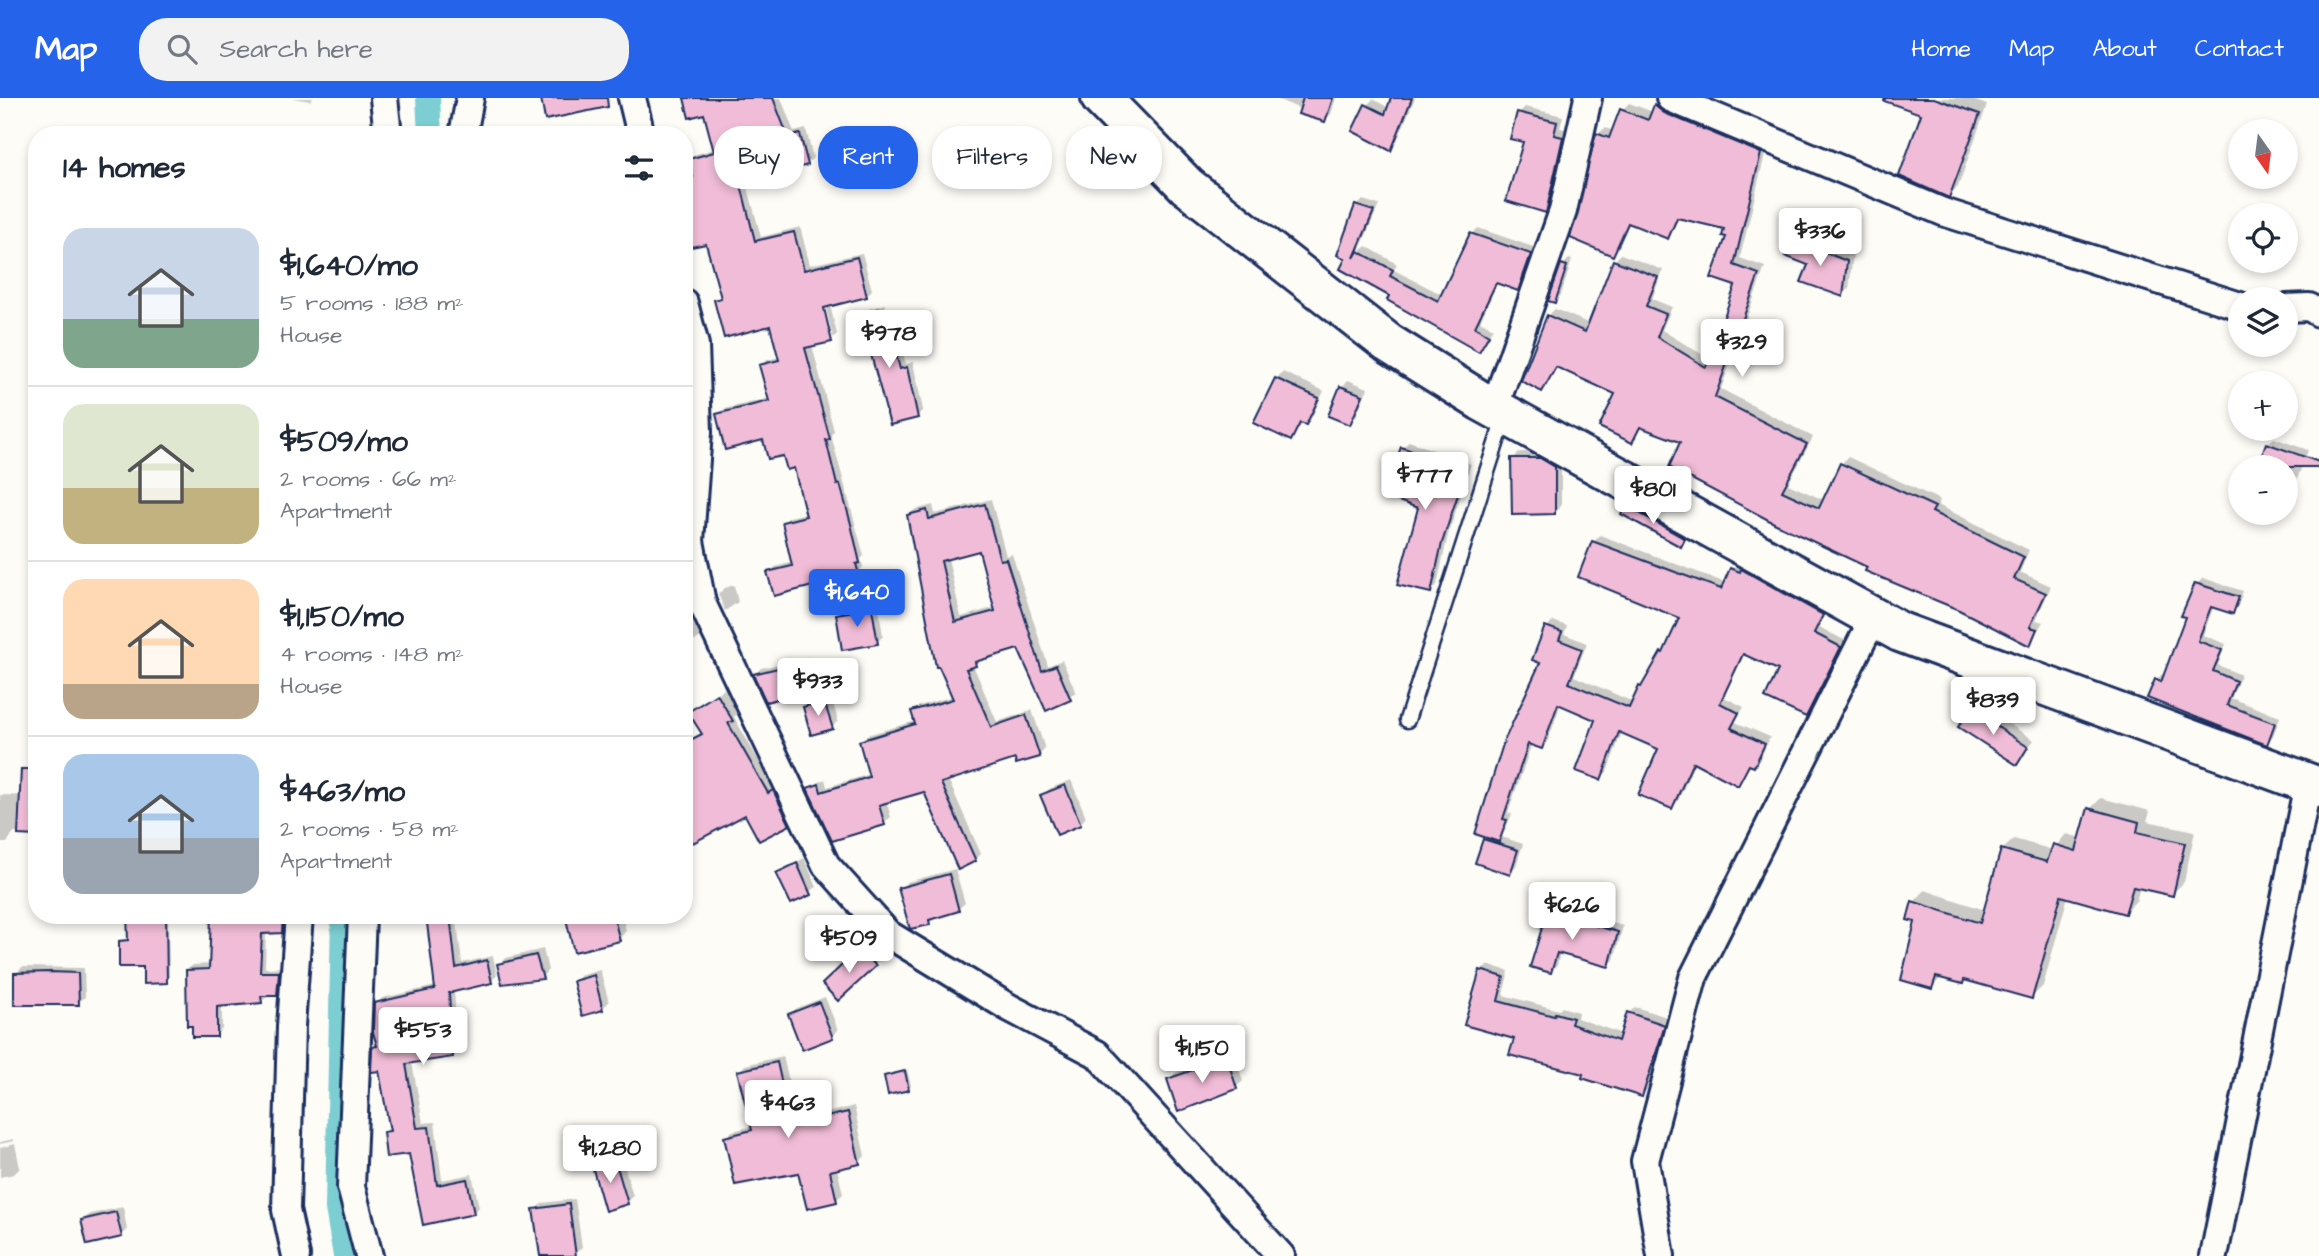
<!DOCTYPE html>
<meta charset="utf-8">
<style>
body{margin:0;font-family:"Architects Daughter",sans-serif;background:#f2f2f3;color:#1f2937;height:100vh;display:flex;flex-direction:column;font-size:26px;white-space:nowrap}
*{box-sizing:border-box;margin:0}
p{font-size:23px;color:#747a83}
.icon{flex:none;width:38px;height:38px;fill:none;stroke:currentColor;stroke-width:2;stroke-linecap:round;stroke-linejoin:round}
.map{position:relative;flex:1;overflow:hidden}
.sheet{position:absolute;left:28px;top:28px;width:665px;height:798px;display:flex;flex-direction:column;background:#fff;border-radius:28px;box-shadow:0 4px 10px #0003}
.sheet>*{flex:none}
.hud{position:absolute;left:714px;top:28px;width:665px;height:63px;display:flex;gap:14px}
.needle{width:46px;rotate:166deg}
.fabs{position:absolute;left:2228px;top:21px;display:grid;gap:14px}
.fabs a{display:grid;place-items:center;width:70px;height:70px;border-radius:50%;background:#fff;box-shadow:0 4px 10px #0003;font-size:35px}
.price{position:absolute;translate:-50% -60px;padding:0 16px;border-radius:7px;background:#fff;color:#222;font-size:23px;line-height:46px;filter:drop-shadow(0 2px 4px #0008)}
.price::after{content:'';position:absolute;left:50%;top:42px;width:21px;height:16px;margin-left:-10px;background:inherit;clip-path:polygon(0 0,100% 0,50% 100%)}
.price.active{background:#2563eb;color:#fff}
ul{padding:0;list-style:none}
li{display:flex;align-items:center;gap:21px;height:175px;padding:0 35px}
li+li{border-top:2px solid #e0e1e3}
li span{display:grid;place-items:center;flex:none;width:196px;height:140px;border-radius:21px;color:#555}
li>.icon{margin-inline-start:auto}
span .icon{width:84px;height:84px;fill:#fffc;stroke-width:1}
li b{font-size:30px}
h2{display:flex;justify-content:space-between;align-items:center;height:84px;padding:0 35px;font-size:30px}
.tag{padding:0 24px;border-radius:28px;background:#fff;box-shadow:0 4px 10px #0003;font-size:24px;line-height:63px}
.tag.active{background:#2563eb;color:#fff}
header{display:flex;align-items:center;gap:42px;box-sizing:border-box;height:98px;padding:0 35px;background:#2563eb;color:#fff}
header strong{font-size:33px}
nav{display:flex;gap:38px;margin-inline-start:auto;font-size:24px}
.search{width:490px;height:63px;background:#f2f2f3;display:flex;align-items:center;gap:18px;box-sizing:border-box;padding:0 24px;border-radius:28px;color:#747a83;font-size:26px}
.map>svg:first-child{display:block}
</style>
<header>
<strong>Map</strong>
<div class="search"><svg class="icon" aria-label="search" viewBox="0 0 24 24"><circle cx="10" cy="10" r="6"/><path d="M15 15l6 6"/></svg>Search here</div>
<nav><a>Home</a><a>Map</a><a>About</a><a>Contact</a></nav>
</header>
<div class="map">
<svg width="2319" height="1158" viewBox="0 0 2319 1158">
<rect width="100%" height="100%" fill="#fdfcf7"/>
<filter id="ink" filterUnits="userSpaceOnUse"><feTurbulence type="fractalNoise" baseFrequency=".0143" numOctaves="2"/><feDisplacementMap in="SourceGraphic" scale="14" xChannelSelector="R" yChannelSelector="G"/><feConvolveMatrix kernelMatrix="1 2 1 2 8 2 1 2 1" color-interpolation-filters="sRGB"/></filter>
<g filter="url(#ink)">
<g fill="#0003" fill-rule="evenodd">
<path d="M292,0H313L310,3Z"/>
<path d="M686,0H781L794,34L806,31L813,60L808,65L779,73L776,62L743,71L761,139L800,129L810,167L862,155L872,192L866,198L830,207L837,236L833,240L824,201L820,202L830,241H833L812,247L834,333L831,337L864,458L861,461L863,469L858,474L769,475L775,469L793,464L783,425L789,419L807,415L795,368L765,340L718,317L724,311L770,300L761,268L767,262L780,259L772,226L716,203L722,197L708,143L684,118V78L694,76L690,61L696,56L715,51L705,14Z"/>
<path d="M1275,0H1336L1331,16L1325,22Z"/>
<path d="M1393,0H1415L1396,45L1390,51L1367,7L1373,1L1389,10Z"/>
<path d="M1917,0H1967L1987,7L1958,89L1949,97Z"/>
<path d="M1662,1L1767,48L1740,160L1765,169L1721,291L1813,339L1788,386L1824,402L1841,366L1848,359L1940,402L1938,407L2029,452L2020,474L2051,488L2036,522L2043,524L2030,545L1869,468L1682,344L1642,328L1632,343L1618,295L1558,268L1541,292L1548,218L1555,211L1590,226L1615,162L1621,156L1663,172L1652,201L1672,209L1662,232L1711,262L1737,187L1726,130L1680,119L1668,139L1630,124L1619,149L1612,156L1598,36L1605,30L1614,33L1622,12L1629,5L1653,14Z"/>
<path d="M1525,9L1563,18L1560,30L1569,32L1551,107L1545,113L1519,15Z"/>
<path d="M1363,102L1379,107L1358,156L1366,148L1397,166L1394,172L1443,197L1472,136L1478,130L1536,150L1524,185L1518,191L1498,184L1480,223L1493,230L1479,252L1391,197L1347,160L1357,108Z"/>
<path d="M1800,136L1853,157L1849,191L1843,197L1810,166L1793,143Z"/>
<path d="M1569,161L1572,162L1561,197L1554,203L1563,167Z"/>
<path d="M885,206L890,223L894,222L906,266L913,264L923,312L917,318L862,217L868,211Z"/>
<path d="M1283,274L1324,293L1312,319L1306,325L1303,324L1291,341L1256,325L1277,281Z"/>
<path d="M1348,282L1368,290L1356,318L1350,325L1342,289Z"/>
<path d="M2274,340L2308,352L2298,379L2292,385L2286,383V369H2259L2267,346Z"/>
<path d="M1409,343L1471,366L1448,437L1437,487L1431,493L1420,409L1404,392L1389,387L1403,350Z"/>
<path d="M1520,354H1547L1561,362V408L1555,415L1513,361Z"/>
<path d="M991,401L1006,458L1012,456L1048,568L1062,562L1076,594L1047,610L1019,549L982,560L973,567L997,624L1032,612L1045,651L1039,657L1016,659L948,681L981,756L975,762L925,692L886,703L891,719L884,725L809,690L825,681L827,689L870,676L861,643L867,637L916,623L913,614L919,608L953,598L908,418L914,412L933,407L935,416ZM980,451L996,509L961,519L948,460Z"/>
<path d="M1633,402L1691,434L1687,440L1681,446L1627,409Z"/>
<path d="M1600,437L1726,485L1738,465L1828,510L1819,529L1846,543L1812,611L1806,617L1781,571L1745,555L1724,599L1744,609L1735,624L1770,639L1760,661L1751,666L1738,686L1695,664L1678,703L1672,709L1661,650L1622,634L1607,674L1601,680L1598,621L1561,605L1548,643L1542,649L1532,645L1508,715L1512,716L1502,739L1523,746L1516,768L1509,775L1485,742L1543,564L1547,529L1553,523L1567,528L1564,536L1587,545L1574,578L1633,604L1640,589L1667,550L1682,519L1580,478L1594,444Z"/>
<path d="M2203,480L2243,493L2238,508L2232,514L2214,508L2203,537L2226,546L2218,567L2241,577L2231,600L2280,619L2273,638L2267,644L2156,582L2162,576L2165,577L2197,486Z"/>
<path d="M734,487L738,504L725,513L718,496L725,490Z"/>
<path d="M690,488L701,539L688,547L690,554L684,559V490Z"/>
<path d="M878,505L883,538L877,544L838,517L844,510Z"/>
<path d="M810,559L817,584L811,591L755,576L761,570Z"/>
<path d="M724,591L738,615L734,619L774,690L780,687L795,719L789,726L746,715L684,725V644L703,634L690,614Z"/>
<path d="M831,597L838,623L832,629L805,609L812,603Z"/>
<path d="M1978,606L2034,642L2017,664L1971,613Z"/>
<path d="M1071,682L1086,719L1080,726L1043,697L1049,691Z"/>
<path d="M0,697L37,698V736L13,735L7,745H0Z"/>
<path d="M2101,700L2150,713L2147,723L2195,733L2184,784L2172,796L2140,789L2136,803L2125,814L2068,798L2043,888L2032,899L1966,881L1963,884L1942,879L1932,889L1914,804L1925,792L1985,812L2002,752L2014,741L2053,752L2066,736L2082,740L2090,711Z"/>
<path d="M804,760L817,789L792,804L779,775Z"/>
<path d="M955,771L965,805L958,811L936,818L929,825L900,791L907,784Z"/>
<path d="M1555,806L1573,811L1572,814L1623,828L1614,862L1608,867L1560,854L1557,868L1551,873L1550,811Z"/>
<path d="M129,817H168L169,880L166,883L121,843L130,840Z"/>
<path d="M213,817H289L287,827L281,833L266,834L265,870L284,869L282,891L261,903L222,907V931L216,937L187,872L193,867L211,866Z"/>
<path d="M428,817H456L462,865L493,858L497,877L491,883L454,892L458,952L452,958L412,964L423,1025L435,1024L442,1082L472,1076L479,1109L473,1115L424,1125L411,1054L385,1035L391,1028L374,950L378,946L376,906L382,900L436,888Z"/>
<path d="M566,817H622L626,833L619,841Z"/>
<path d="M867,845L881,860L838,900L824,886Z"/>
<path d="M543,851L548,872L542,879L499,867L506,860Z"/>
<path d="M1488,867L1509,873L1503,897L1559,912L1562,909L1578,914L1577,920L1622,936L1629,915L1635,909L1670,920L1647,991L1641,997L1585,975L1516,940L1481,873Z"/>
<path d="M22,869L84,870L85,899L78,905L16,876Z"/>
<path d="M600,872L609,904L602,911L575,884L581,877Z"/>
<path d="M825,899L838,932L832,939L790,917L797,910Z"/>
<path d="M1233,955L1243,983L1236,989L1169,982L1175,975Z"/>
<path d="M783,958L798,1022L854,1008L865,1058L859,1064L837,1070L843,1096L836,1102L800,1073L726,1040L732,1033L753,1028L739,974L745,967Z"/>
<path d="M907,971L911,988L908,991L886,978Z"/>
<path d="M14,1041V1043L0,1046V1044Z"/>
<path d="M15,1046L20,1070L14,1076L0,1079V1050Z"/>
<path d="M621,1056L633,1098L627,1105L594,1069L601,1062Z"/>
<path d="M575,1101L582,1149L575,1156L541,1158L535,1112L542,1105Z"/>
<path d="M123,1109L127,1131L121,1138L83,1122L90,1116Z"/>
</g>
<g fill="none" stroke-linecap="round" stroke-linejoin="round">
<g stroke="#7cced3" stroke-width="24">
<path d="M428,0L430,37"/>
<path d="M343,817L337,1110L345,1158"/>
</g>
</g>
<g fill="#f1bcd7" stroke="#1b2f5e" stroke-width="2" fill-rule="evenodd">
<path d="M541,0H607L608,9L545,22Z"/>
<path d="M684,0H773L788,39L800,36L808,67L778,75L775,64L738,75L755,143L794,134L804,172L857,159L867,199L824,210L832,244L805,250L830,341L826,342L837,387L840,386L851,426L860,465L856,466L859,476L774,498L767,474L792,468L782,424L806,418L794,370L787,372L783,358L768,361L763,342L725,352L716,316L769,303L759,267L779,262L770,228L724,240L714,202L721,200L706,146L691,149L684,125V82L693,79L689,61L714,54L704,16L689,20Z"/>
<path d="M1303,0H1333L1325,24L1298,16Z"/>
<path d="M1391,0H1412L1391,53L1352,33L1365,6L1385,16Z"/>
<path d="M1885,0H1934L1980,16L1949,100L1899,78L1921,16L1884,3Z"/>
<path d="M1654,7L1664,15L1761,55L1734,167L1759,176L1715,299L1807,346L1782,393L1819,410L1840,365L1935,409L1932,414L2024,459L2014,481L2046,495L2030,529L2037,531L2030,548L1959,512L1865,473L1867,469L1776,426L1669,369L1680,344L1640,329L1632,345L1599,329L1615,296L1556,269L1542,294L1521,283L1547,217L1585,234L1613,162L1658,179L1646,208L1666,216L1657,239L1706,269L1735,188L1711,180L1726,139L1722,138L1724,131L1677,120L1668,141L1628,125L1613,158L1570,140L1596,35L1609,40L1620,11L1648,22Z"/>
<path d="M1517,14L1557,24L1554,37L1563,39L1546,115L1506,103L1523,44L1510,41Z"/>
<path d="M1355,107L1374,113L1354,160L1358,153L1393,172L1390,178L1438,203L1470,135L1531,156L1518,193L1496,185L1475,229L1489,237L1479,254L1387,202L1389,198L1340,171L1345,161L1337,157Z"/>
<path d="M1792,142L1847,163L1843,199L1801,184L1808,167L1785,158Z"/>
<path d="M1561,166L1567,168L1555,205L1548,203Z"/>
<path d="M879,211L884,228L888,226L900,271L907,269L918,320L890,327L860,216Z"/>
<path d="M1275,280L1319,300L1306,327L1300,325L1291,343L1253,325Z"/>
<path d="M1340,288L1363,297L1350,327L1328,318Z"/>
<path d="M2266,345L2319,364V369H2257Z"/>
<path d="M1401,349L1466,372L1442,445L1431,495L1397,487L1418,410L1398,403L1402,393L1387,388Z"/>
<path d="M1511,360H1540L1555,369V416L1512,417Z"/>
<path d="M985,406L1000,462L1006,461L1042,573L1056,567L1071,602L1046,613L1018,551L975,564L976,568L966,571L991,629L1026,617L1040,659L1016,666L1015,661L941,685L976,763L958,772L924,694L879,707L885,727L832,743L807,690L819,686L821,694L869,679L859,643L915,626L911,613L953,601L939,569H936L907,417L927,412L929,421ZM979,453L995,513L955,524L941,463Z"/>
<path d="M1625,407L1685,441L1681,449L1621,416Z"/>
<path d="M1592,443L1721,491L1730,470L1740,474L1741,471L1823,517L1814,535L1841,549L1806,619L1765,600L1778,572L1743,556L1720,605L1739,615L1731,630L1765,646L1754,669L1749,667L1738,688L1693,664L1672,711L1638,697L1658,651L1619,634L1601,682L1576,673L1595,622L1558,606L1542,651L1528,646L1503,721L1507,722L1499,744L1475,736L1504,643L1540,565L1532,562L1545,528L1562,534L1559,542L1582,551L1569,585L1629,610L1639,588L1641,589L1661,554L1663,555L1679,520L1578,479Z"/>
<path d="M2195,485L2239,499L2233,516L2211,509L2198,543L2222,552L2213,573L2236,583L2227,607L2275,625L2267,647L2147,600L2155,581L2161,584L2185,519L2181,518Z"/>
<path d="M872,510L878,546L842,552L836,516Z"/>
<path d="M803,564L812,592L766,604L753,576Z"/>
<path d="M717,596L733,623L728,625L768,695L773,692L790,727L759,743L745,717L693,745L684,727V645L702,636L688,614Z"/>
<path d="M824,603L833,631L811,637L803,609Z"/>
<path d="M1970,611L2028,649L2017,667L1958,629Z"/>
<path d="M21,671H37V738L18,737Z"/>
<path d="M1065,687L1081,727L1057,737L1040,697Z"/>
<path d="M2088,710L2139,724L2137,734L2185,745L2173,798L2133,789L2125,816L2061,798L2032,901L1964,882L1963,886L1936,879L1932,891L1901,882L1915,824L1907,822L1912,803L1980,825L2001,751L2047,764L2053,746L2076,753Z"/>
<path d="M1483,741L1518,752L1510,777L1475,765Z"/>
<path d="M797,765L811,797L791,806L776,775Z"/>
<path d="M949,776L959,813L929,822L930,827L910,831L898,790Z"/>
<path d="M1548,810L1569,816L1568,820L1618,834L1609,869L1557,855L1551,875L1530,869Z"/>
<path d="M127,817H166L167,885L143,886V869H119V843L128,842Z"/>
<path d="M211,817H283L282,835L262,836L260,874H279L277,898H261L262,905L217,909V939H192V928H187L186,872L209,871Z"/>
<path d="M426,817H450L456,870L487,862L492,885L449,895L453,959L406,966L417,1030L429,1029L437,1087L467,1081L474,1116L423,1127L409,1056L386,1059L383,1034L390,1033L379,973L371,974L372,949L377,948L373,934L374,905L435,891Z"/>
<path d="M565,817H613L620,843L574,854Z"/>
<path d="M860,850L876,868L838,903L822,886Z"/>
<path d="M536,857L543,881L502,886L497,866Z"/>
<path d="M1480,872L1504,879L1498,903L1554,918L1555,915L1573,920L1571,926L1618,943L1627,914L1665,927L1642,999L1582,980L1583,976L1509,957L1514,941L1464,927Z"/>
<path d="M50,874L78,875L79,907H14V875Z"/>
<path d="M594,877L603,912L582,918L573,883Z"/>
<path d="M819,904L833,940L802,952L788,916Z"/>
<path d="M1227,960L1237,991L1178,1014L1167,981Z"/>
<path d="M777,964L791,1027L848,1014L860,1066L830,1073L837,1104L807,1111L798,1075L735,1087L724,1039L752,1032L737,973Z"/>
<path d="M905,973L909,992L888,997L884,978Z"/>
<path d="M615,1062L628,1106L605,1113L592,1068Z"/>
<path d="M569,1106L576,1158H540L533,1111Z"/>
<path d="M116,1114L122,1139L87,1147L81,1122Z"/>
</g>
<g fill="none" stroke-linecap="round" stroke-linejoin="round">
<defs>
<path id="lane" d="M1407,622L1505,318"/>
<g id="street">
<path d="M384,0L388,37"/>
<path d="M632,0L641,37"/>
<path d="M1670,0L1943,114L2240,208"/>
<path d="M463,37L470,0"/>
<path d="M684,205L695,247L698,334L690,443L702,505L826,767L888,836L1008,909L1097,956L1281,1158"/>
<path d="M2286,210L2309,209L2319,215"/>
<path d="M1495,308L1563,113L1588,0"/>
<path d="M362,817L351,1089L369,1158"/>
<path d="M296,1158L286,1112L291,928L299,817"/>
<path d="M1661,1158L1645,1063L1693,880L1874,519"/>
<path d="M2214,1158L2308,685"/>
</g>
<path id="secondary" d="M1101,0L1187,88L1388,245L1481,303L1900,534L2319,689"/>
</defs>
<use href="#lane" stroke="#1b2f5e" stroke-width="19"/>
<use href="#street" stroke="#1b2f5e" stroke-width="32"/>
<use href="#secondary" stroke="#1b2f5e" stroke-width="44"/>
<use href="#lane" stroke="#fdfcf7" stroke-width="14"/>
<use href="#street" stroke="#fdfcf7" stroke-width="26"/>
<use href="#secondary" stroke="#fdfcf7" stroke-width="38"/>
</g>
</g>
</svg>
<div class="fabs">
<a><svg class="needle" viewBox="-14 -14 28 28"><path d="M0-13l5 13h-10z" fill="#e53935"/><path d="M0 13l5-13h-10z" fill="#747a83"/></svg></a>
<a><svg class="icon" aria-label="locate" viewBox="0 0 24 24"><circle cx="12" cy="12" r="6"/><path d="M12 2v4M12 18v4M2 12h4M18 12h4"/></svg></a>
<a><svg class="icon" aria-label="layers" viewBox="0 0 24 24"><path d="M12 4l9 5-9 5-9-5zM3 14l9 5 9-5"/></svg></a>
<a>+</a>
<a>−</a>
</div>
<b class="price" style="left:1820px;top:170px">$336</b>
<b class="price" style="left:889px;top:272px">$978</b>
<b class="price" style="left:1742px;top:281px">$329</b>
<b class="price" style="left:1425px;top:414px">$777</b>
<b class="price" style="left:1653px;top:428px">$801</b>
<b class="price active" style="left:857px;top:531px">$1,640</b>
<b class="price" style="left:818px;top:620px">$933</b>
<b class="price" style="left:1993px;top:639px">$839</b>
<b class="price" style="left:1572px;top:844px">$626</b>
<b class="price" style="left:849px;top:877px">$509</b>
<b class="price" style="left:423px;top:969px">$553</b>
<b class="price" style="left:1202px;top:987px">$1,150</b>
<b class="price" style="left:788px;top:1042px">$463</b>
<b class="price" style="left:610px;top:1087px">$1,280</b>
<div class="hud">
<a class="tag">Buy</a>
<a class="tag active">Rent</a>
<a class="tag">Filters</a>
<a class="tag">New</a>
</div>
<section class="sheet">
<h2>14 homes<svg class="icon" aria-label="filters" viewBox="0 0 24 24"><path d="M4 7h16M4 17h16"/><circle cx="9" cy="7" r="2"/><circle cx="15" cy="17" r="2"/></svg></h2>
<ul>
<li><span style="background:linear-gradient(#c9d6e8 65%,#7fa58c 0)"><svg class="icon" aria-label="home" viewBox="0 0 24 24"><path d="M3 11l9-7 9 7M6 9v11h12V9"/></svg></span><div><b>$1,640/mo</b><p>5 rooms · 188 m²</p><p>House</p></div></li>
<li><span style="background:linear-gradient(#dfe7d0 60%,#c2b280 0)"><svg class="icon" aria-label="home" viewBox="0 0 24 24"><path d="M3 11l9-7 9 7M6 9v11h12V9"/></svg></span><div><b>$509/mo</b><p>2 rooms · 66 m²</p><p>Apartment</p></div></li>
<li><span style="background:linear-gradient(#ffd9b3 75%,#b9a48a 0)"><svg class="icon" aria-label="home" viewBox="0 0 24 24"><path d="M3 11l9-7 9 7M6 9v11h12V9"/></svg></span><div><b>$1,150/mo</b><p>4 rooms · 148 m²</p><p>House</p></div></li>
<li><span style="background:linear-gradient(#a9c7e8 60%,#9aa5b1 0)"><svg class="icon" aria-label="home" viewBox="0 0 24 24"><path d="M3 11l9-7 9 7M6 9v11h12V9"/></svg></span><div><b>$463/mo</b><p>2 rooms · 58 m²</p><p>Apartment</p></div></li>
</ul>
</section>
</div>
